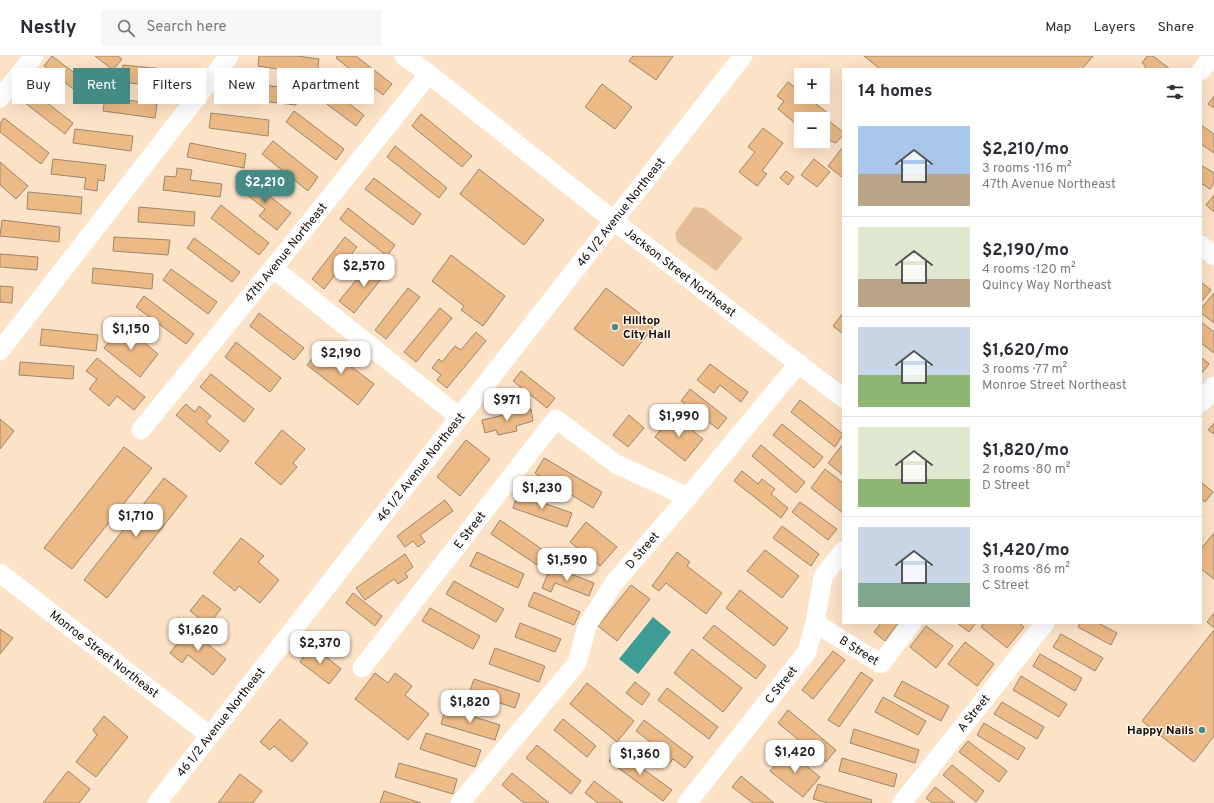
<!DOCTYPE html>
<meta charset="utf-8">
<style>
body{margin:0;font-family:Overpass,sans-serif;background:#f7f7f7;color:#2b2b33;height:100vh;display:flex;flex-direction:column;font-size:15px;white-space:nowrap}
*{box-sizing:border-box;margin:0}
p{font-size:13px;color:#7c7c81}
.icon{flex:none;width:22px;height:22px;fill:none;stroke:currentColor;stroke-width:2;stroke-linecap:round;stroke-linejoin:round}
.map{position:relative;flex:1;overflow:hidden}
.details{position:absolute;left:842px;top:12px;width:360px;height:556px;display:flex;flex-direction:column;background:#fff;border-radius:0px;box-shadow:0 4px 16px #0002}
.details>*{flex:none}
.top-card{position:absolute;left:12px;top:12px;width:380px;height:36px;display:flex;gap:8px}
.fabs{position:absolute;left:794px;top:12px;display:grid;gap:8px}
.fabs a{display:grid;place-items:center;width:36px;height:36px;border-radius:0px;background:#fff;box-shadow:0 4px 16px #0002;font-size:20px}
.price{position:absolute;translate:-50% -34px;padding:0 9px;border-radius:8px;background:#fff;color:#222;font-size:13px;line-height:26px;filter:drop-shadow(0 1px 2px #0008)}
.price::after{content:'';position:absolute;left:50%;top:24px;width:12px;height:9px;margin-left:-6px;background:inherit;clip-path:polygon(0 0,100% 0,50% 100%)}
.price.selected{background:#448b86;color:#fff}
ul{padding:0;list-style:none}
li{display:flex;align-items:center;gap:12px;height:100px;padding:0 16px}
li+li{border-top:1px solid #e1e1e2}
li span{display:grid;place-items:center;flex:none;width:112px;height:80px;border-radius:0px;color:#555}
li>.icon{margin-inline-start:auto}
span .icon{width:48px;height:48px;fill:#fffc;stroke-width:1}
li b{font-size:17px}
h2{display:flex;justify-content:space-between;align-items:center;height:48px;padding:0 16px;font-size:17px}
.tag{padding:0 14px;border-radius:0px;background:#fff;box-shadow:0 4px 16px #0002;font-size:14px;line-height:36px}
.tag.selected{background:#448b86;color:#fff}
header{display:flex;align-items:center;gap:24px;box-sizing:border-box;height:56px;padding:0 20px;background:#fff;border-bottom:1px solid #e1e1e2}
header strong{font-size:19px}
nav{display:flex;gap:22px;margin-inline-start:auto;font-size:14px}
.search{width:280px;height:36px;background:#f7f7f7;display:flex;align-items:center;gap:10px;box-sizing:border-box;padding:0 14px;border-radius:0px;color:#7c7c81;font-size:15px}
.map>svg:first-child{display:block}
</style>
<header>
<strong>Nestly</strong>
<div class="search"><svg class="icon" aria-label="search" viewBox="0 0 24 24"><circle cx="10" cy="10" r="6"/><path d="M15 15l6 6"/></svg>Search here</div>
<nav><a>Map</a><a>Layers</a><a>Share</a></nav>
</header>
<div class="map">
<svg width="1214" height="747" viewBox="0 0 1214 747">
<rect width="100%" height="100%" fill="#fce2c7"/>
<path fill="#e3be98" d="M694,151L704,152L743,182L716,215L677,186L675,177Z"/>
<path fill="#3e9c96" d="M653,561L671,576L638,618L619,603Z"/>
<g fill="#ecba86" stroke="#9d866d">
<path d="M52,0L97,34L89,45L44,10Z"/>
<path d="M95,0H118L122,3L113,14Z"/>
<path d="M259,0H297L319,3L317,19L258,10Z"/>
<path d="M337,0H356L392,28L383,39L336,2Z"/>
<path d="M633,0H673L656,24L629,5Z"/>
<path d="M864,0H1093L1082,13H880Z"/>
<path d="M1147,0H1153L1170,13H1144L1146,10L1142,7Z"/>
<path d="M123,9L183,15L181,32L169,31L168,38L155,36L156,30L121,26Z"/>
<path d="M319,25L364,59L356,70L311,36Z"/>
<path d="M237,26L298,33L296,49L235,42Z"/>
<path d="M788,26L801,36V41H807L829,58L825,62L843,76V79L836,87L823,82V63H801V72L778,53L784,45L777,40Z"/>
<path d="M602,28L632,51L615,73L585,51Z"/>
<path d="M28,32L73,67L65,78L20,43Z"/>
<path d="M1214,40V52L1208,48Z"/>
<path d="M105,41L157,48L155,62L103,55Z"/>
<path d="M294,55L344,93L336,104L286,66Z"/>
<path d="M211,57L269,64L268,80L209,72Z"/>
<path d="M421,58L472,100L462,111L412,70Z"/>
<path d="M4,62L49,97L41,108L0,76V67Z"/>
<path d="M1201,69L1214,78V97L1201,88Z"/>
<path d="M763,72L783,87L762,115L767,118L757,130L739,116L755,96L748,91Z"/>
<path d="M75,73L133,80L131,95L73,87Z"/>
<path d="M273,85L318,121L308,135L262,98Z"/>
<path d="M190,87L246,98L244,112L187,101Z"/>
<path d="M395,90L447,132L439,142L387,101Z"/>
<path d="M843,91V122L828,110Z"/>
<path d="M53,103L106,109L104,125L98,124L97,135L84,133L86,122L51,118Z"/>
<path d="M814,103L830,116L817,131L801,119Z"/>
<path d="M0,106L28,130L16,143L0,129Z"/>
<path d="M1201,109L1214,117V127L1210,133L1201,127Z"/>
<path d="M177,112L192,114L190,124L222,128L220,141L163,134L165,120L176,121Z"/>
<path d="M479,113L544,164L524,189L460,138Z"/>
<path d="M786,115L794,121L788,129L780,122Z"/>
<path d="M244,120L291,157L277,174L259,160L265,153L236,130Z"/>
<path d="M374,122L421,158L413,169L365,133Z"/>
<path d="M28,136L82,141L81,158L27,153Z"/>
<path d="M1214,139V156L1206,149Z"/>
<path d="M221,149L269,187L259,199L211,162Z"/>
<path d="M139,151L195,156L194,170L138,166Z"/>
<path d="M348,152L395,189L387,200L340,163Z"/>
<path d="M2,164L60,171L59,186L0,180Z"/>
<path d="M114,181L170,184L168,199L113,195Z"/>
<path d="M345,181L357,191L324,233L312,223Z"/>
<path d="M194,182L240,216L232,226L187,192Z"/>
<path d="M0,198L38,201L37,214L0,211Z"/>
<path d="M451,199L505,240L483,270L461,254L464,250L432,225Z"/>
<path d="M380,204L390,212L354,257L339,245L357,223L362,227Z"/>
<path d="M93,212L153,218L152,233L92,227Z"/>
<path d="M171,213L217,246L208,258L163,224Z"/>
<path d="M1201,226L1211,234L1201,246Z"/>
<path d="M0,230L13,231L12,247L0,246Z"/>
<path d="M408,232L420,241L386,283L375,274Z"/>
<path d="M606,232L655,269L623,310L574,273Z"/>
<path d="M1214,237V267L1201,257V253Z"/>
<path d="M144,240L194,278L186,288L136,251Z"/>
<path d="M440,252L452,262L416,306L404,296Z"/>
<path d="M259,257L304,292L294,304L250,270Z"/>
<path d="M843,257V278L833,270Z"/>
<path d="M1201,266L1214,276V297L1201,287Z"/>
<path d="M123,269L158,298L140,321L104,292Z"/>
<path d="M42,273L98,279L96,295L40,289Z"/>
<path d="M476,276L486,285L447,332L437,324L441,319L432,312L439,303L442,306L455,290L461,294Z"/>
<path d="M236,286L281,322L270,336L225,301Z"/>
<path d="M323,289L374,328L358,349L307,309Z"/>
<path d="M1201,301L1209,308L1201,318Z"/>
<path d="M97,302L145,341L134,354L117,340L109,350L89,333L97,323L86,315Z"/>
<path d="M20,306L74,310L73,323L19,319Z"/>
<path d="M710,308L748,336L741,346L720,329L714,337L697,324Z"/>
<path d="M521,315L555,342L547,352L513,325Z"/>
<path d="M211,318L254,353L244,366L200,331Z"/>
<path d="M690,333L727,362L718,373L681,345Z"/>
<path d="M800,344L843,378L835,391L791,356Z"/>
<path d="M186,348L195,356L199,350L211,360L206,366L229,385L220,396L176,359Z"/>
<path d="M531,353L533,365L516,370L517,375L498,379L496,374L485,377L482,364Z"/>
<path d="M673,358L703,383L685,405L655,381Z"/>
<path d="M629,359L644,372L628,391L613,379Z"/>
<path d="M0,363L14,375L0,393Z"/>
<path d="M1214,367V378L1208,374Z"/>
<path d="M782,368L823,401L814,412L773,379Z"/>
<path d="M282,374L305,393L293,407L297,411L281,429L255,407Z"/>
<path d="M466,384L490,403L460,440L437,421Z"/>
<path d="M843,388V419L828,407Z"/>
<path d="M761,389L805,426L796,437L752,400Z"/>
<path d="M124,391L152,412L72,513L44,492Z"/>
<path d="M544,402L602,436L593,452L535,417Z"/>
<path d="M825,413L843,427V457L811,432Z"/>
<path d="M742,415L758,428L762,423L775,433L771,438L788,452L781,462L734,425Z"/>
<path d="M164,422L187,440L107,542L84,524Z"/>
<path d="M1201,426L1213,436L1205,446L1201,443Z"/>
<path d="M518,438L572,457L567,471L513,452Z"/>
<path d="M445,444L453,455L420,479L425,486L418,491L413,485L405,491L397,480Z"/>
<path d="M800,446L837,473L828,484L792,456Z"/>
<path d="M500,464L546,496L537,509L491,478Z"/>
<path d="M586,466L617,491L600,510L570,486Z"/>
<path d="M782,470L819,498L811,510L773,482Z"/>
<path d="M1214,477V523L1201,513V493Z"/>
<path d="M241,482L264,500L258,506L279,524L260,547L239,530L235,535L213,517Z"/>
<path d="M765,494L799,520L782,542L747,515Z"/>
<path d="M477,496L524,518L518,532L470,510Z"/>
<path d="M677,496L690,506L687,510L722,537L706,558L666,527L659,535L652,530Z"/>
<path d="M405,498L413,511L405,517L408,521L398,528L394,523L365,544L356,532Z"/>
<path d="M551,510L594,527L589,540L555,527L551,536L542,532Z"/>
<path d="M454,525L504,553L496,566L446,538Z"/>
<path d="M631,529L650,543L617,585L598,570Z"/>
<path d="M740,534L788,572L774,590L726,552Z"/>
<path d="M534,536L580,556L574,569L528,550Z"/>
<path d="M353,537L382,560L375,570L346,547Z"/>
<path d="M203,539L221,553L208,569L190,555Z"/>
<path d="M430,552L480,580L473,593L422,565Z"/>
<path d="M1214,557V572L1207,566Z"/>
<path d="M520,567L561,583L555,596L515,581Z"/>
<path d="M881,567H898L885,585L874,576Z"/>
<path d="M957,567H976L969,576Z"/>
<path d="M984,567H1019L1024,571L1007,592L981,571Z"/>
<path d="M1080,567H1098L1117,577L1111,589L1078,571Z"/>
<path d="M714,569L766,610L756,623L703,582Z"/>
<path d="M926,570L953,590L936,612L910,591Z"/>
<path d="M0,573L13,582L0,598Z"/>
<path d="M189,573L226,603L213,619L188,599L182,607L170,597Z"/>
<path d="M1214,574V680L1194,706L1142,665Z"/>
<path d="M1061,578L1103,602L1095,615L1053,591Z"/>
<path d="M965,586L994,608L977,630L948,608Z"/>
<path d="M312,589L341,613L329,628L300,606Z"/>
<path d="M495,592L545,610L539,626L489,608Z"/>
<path d="M692,593L742,632L723,656L674,617Z"/>
<path d="M833,595L845,604L813,643L802,634Z"/>
<path d="M1040,598L1082,622L1075,635L1033,610Z"/>
<path d="M861,616L873,624L839,671L828,664Z"/>
<path d="M375,617L388,627L395,617L412,630L405,639L429,658L408,684L355,643Z"/>
<path d="M1021,620L1067,648L1059,661L1013,634Z"/>
<path d="M474,623L520,638L515,652L469,637Z"/>
<path d="M902,625L949,650L941,665L894,640Z"/>
<path d="M635,626L650,638L642,649L626,637Z"/>
<path d="M587,627L634,665L617,686L570,648Z"/>
<path d="M667,632L718,671L709,683L658,644Z"/>
<path d="M883,641L926,665L918,679L875,656Z"/>
<path d="M1002,646L1044,671L1037,683L994,658Z"/>
<path d="M446,652L500,669L495,684L441,668Z"/>
<path d="M788,654L836,694L826,706L778,667Z"/>
<path d="M104,660L128,681L96,721L76,706L97,679L93,674Z"/>
<path d="M280,663L308,687L292,706L274,690L270,694L260,686Z"/>
<path d="M563,663L596,690L587,701L554,674Z"/>
<path d="M644,664L693,701L685,712L673,703L667,710L660,704L665,697L636,675Z"/>
<path d="M984,667L1025,692L1018,704L977,679Z"/>
<path d="M854,673L919,694L915,707L850,687Z"/>
<path d="M426,677L481,694L475,711L420,693Z"/>
<path d="M968,685L1007,715L999,726L959,696Z"/>
<path d="M537,689L581,725L571,738L526,702Z"/>
<path d="M617,694L672,734L663,745L609,705Z"/>
<path d="M787,694L820,721L803,741L770,715Z"/>
<path d="M842,702L897,718L894,731L839,715Z"/>
<path d="M399,707L457,723L453,738L395,721Z"/>
<path d="M952,709L984,735L976,746L943,719Z"/>
<path d="M68,715L90,733L79,747H43Z"/>
<path d="M512,717L549,747H524L502,729Z"/>
<path d="M240,718L262,735L253,747H218Z"/>
<path d="M741,720L774,747H753L732,731Z"/>
<path d="M594,725L623,747H598L585,737Z"/>
<path d="M818,728L872,744L871,747H828L813,743Z"/>
<path d="M935,731L955,747H932L926,742Z"/>
<path d="M384,735L421,747H380Z"/>
</g>
<g fill="none" stroke-linecap="round" stroke-linejoin="round">
<g stroke="#fff" stroke-width="19">
<path id="s1" d="M404,0L429,18L614,165L843,342"/>
<path d="M1201,15L1212,0"/>
<path d="M0,42L34,0"/>
<path d="M1201,189L1214,200"/>
<path d="M273,212L459,361"/>
<path d="M0,295L229,0"/>
<path d="M1201,347L1214,330"/>
<path id="s2" d="M141,374L273,212L429,18"/>
<path id="s3" d="M0,517L209,679"/>
<path id="s4" d="M815,567L881,608L912,567"/>
<path id="s5" d="M362,612L556,363L616,408L688,441"/>
<path id="s6" d="M157,747L743,0"/>
<path id="s7" d="M460,747L577,607L587,570L614,527L688,441L799,307"/>
<path id="s8" d="M687,747L807,596L815,567L823,521L843,495"/>
<path id="s9" d="M902,747L1045,567"/>
</g>
</g>
<g fill="#448b86" stroke="#fdf2e7" stroke-width="1.5">
<circle cx="615" cy="271" r="4"/>
<circle cx="1202" cy="674" r="4"/>
</g>
<g text-anchor="middle" stroke-width="3" stroke-linejoin="round" paint-order="stroke">
<g font-size="12" fill="#120a03" stroke="#fdf2e7">
<text dy="4" stroke="none"><textPath href="#s6" startOffset="751">46 1/2 Avenue Northeast</textPath></text>
<text dy="4" stroke="none"><textPath href="#s2" startOffset="229">47th Avenue Northeast</textPath></text>
<text dy="4" stroke="none"><textPath href="#s1" startOffset="351">Jackson Street Northeast</textPath></text>
<text dy="4" stroke="none"><textPath href="#s6" startOffset="427">46 1/2 Avenue Northeast</textPath></text>
<text dy="4" stroke="none"><textPath href="#s5" startOffset="175">E Street</textPath></text>
<text dy="4" stroke="none"><textPath href="#s7" startOffset="315">D Street</textPath></text>
<text dy="4" stroke="none"><textPath href="#s4" startOffset="52">B Street</textPath></text>
<text dy="4" stroke="none"><textPath href="#s3" startOffset="132">Monroe Street Northeast</textPath></text>
<text dy="4" stroke="none"><textPath href="#s8" startOffset="151">C Street</textPath></text>
<text dy="4" stroke="none"><textPath href="#s9" startOffset="115">A Street</textPath></text>
<text dy="4" stroke="none"><textPath href="#s6" startOffset="103">46 1/2 Avenue Northeast</textPath></text>
</g>
<g font-size="12" font-weight="bold" fill="#120a03" stroke="#fdf2e7" text-anchor="start">
<text x="623" y="268">Hilltop<tspan x="623" dy="14">City Hall</tspan></text>
<text x="1194" y="678" text-anchor="end">Happy Nails</text>
</g>
</g>
</svg>
<div class="fabs">
<a>+</a>
<a>−</a>
</div>
<b class="price selected" style="left:265px;top:148px">$2,210</b>
<b class="price" style="left:364px;top:232px">$2,570</b>
<b class="price" style="left:131px;top:295px">$1,150</b>
<b class="price" style="left:341px;top:319px">$2,190</b>
<b class="price" style="left:507px;top:366px">$971</b>
<b class="price" style="left:679px;top:382px">$1,990</b>
<b class="price" style="left:542px;top:454px">$1,230</b>
<b class="price" style="left:136px;top:482px">$1,710</b>
<b class="price" style="left:567px;top:526px">$1,590</b>
<b class="price" style="left:198px;top:596px">$1,620</b>
<b class="price" style="left:320px;top:609px">$2,370</b>
<b class="price" style="left:470px;top:668px">$1,820</b>
<b class="price" style="left:795px;top:718px">$1,420</b>
<b class="price" style="left:640px;top:720px">$1,360</b>
<div class="top-card">
<a class="tag">Buy</a>
<a class="tag selected">Rent</a>
<a class="tag">Filters</a>
<a class="tag">New</a>
<a class="tag">Apartment</a>
</div>
<section class="details">
<h2>14 homes<svg class="icon" aria-label="filters" viewBox="0 0 24 24"><path d="M4 7h16M4 17h16"/><circle cx="9" cy="7" r="2"/><circle cx="15" cy="17" r="2"/></svg></h2>
<ul>
<li><span style="background:linear-gradient(#a9c7e8 60%,#b9a48a 0)"><svg class="icon" aria-label="home" viewBox="0 0 24 24"><path d="M3 11l9-7 9 7M6 9v11h12V9"/></svg></span><div><b>$2,210/mo</b><p>3 rooms · 116 m²</p><p>47th Avenue Northeast</p></div></li>
<li><span style="background:linear-gradient(#dfe7d0 65%,#b9a48a 0)"><svg class="icon" aria-label="home" viewBox="0 0 24 24"><path d="M3 11l9-7 9 7M6 9v11h12V9"/></svg></span><div><b>$2,190/mo</b><p>4 rooms · 120 m²</p><p>Quincy Way Northeast</p></div></li>
<li><span style="background:linear-gradient(#c9d6e8 60%,#8fb573 0)"><svg class="icon" aria-label="home" viewBox="0 0 24 24"><path d="M3 11l9-7 9 7M6 9v11h12V9"/></svg></span><div><b>$1,620/mo</b><p>3 rooms · 77 m²</p><p>Monroe Street Northeast</p></div></li>
<li><span style="background:linear-gradient(#dfe7d0 65%,#8fb573 0)"><svg class="icon" aria-label="home" viewBox="0 0 24 24"><path d="M3 11l9-7 9 7M6 9v11h12V9"/></svg></span><div><b>$1,820/mo</b><p>2 rooms · 80 m²</p><p>D Street</p></div></li>
<li><span style="background:linear-gradient(#c9d6e8 70%,#7fa58c 0)"><svg class="icon" aria-label="home" viewBox="0 0 24 24"><path d="M3 11l9-7 9 7M6 9v11h12V9"/></svg></span><div><b>$1,420/mo</b><p>3 rooms · 86 m²</p><p>C Street</p></div></li>
</ul>
</section>
</div>
